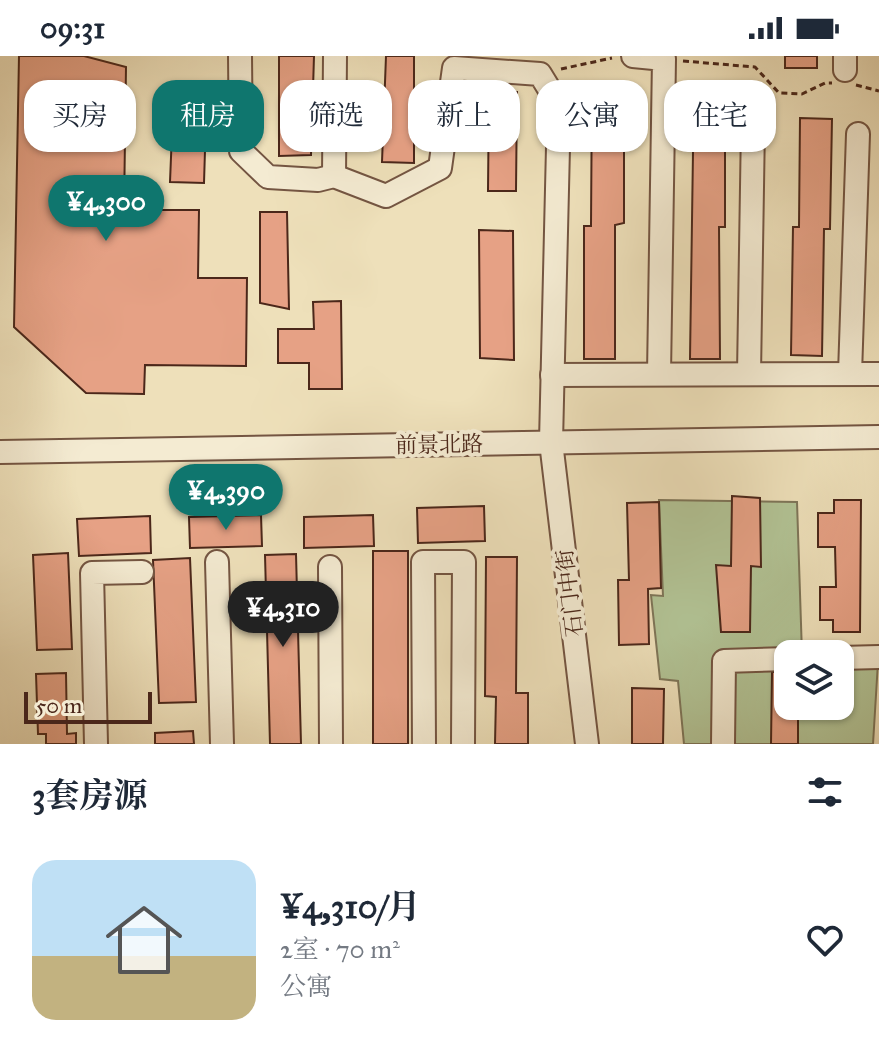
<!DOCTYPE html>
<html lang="zh">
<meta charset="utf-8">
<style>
body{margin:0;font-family:"IM FELL Great Primer","Noto Serif SC",serif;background:#f6f6f7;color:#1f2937;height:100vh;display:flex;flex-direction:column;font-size:30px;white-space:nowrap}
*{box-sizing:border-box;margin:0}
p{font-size:26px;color:#747a83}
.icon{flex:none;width:44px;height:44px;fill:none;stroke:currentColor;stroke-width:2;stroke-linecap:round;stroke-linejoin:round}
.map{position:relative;height:688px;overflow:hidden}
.drawer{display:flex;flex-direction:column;background:#fff;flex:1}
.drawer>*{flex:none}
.hud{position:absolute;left:24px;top:24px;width:832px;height:72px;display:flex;gap:16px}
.fabs{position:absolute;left:774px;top:584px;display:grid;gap:16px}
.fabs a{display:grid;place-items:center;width:80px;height:80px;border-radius:16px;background:#fff;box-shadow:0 2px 6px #0004;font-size:40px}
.scale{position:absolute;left:24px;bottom:20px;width:128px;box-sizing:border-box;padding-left:8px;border:4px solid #4b271a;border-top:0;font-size:22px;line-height:28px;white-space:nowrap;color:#4b271a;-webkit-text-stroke:6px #f4ebd2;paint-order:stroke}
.price{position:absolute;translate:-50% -68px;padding:0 18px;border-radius:28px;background:#0f766e;color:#fff;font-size:26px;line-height:52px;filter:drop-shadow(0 2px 4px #0008)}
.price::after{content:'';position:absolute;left:50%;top:48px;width:24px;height:18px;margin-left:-12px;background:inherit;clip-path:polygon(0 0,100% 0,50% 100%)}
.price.active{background:#222;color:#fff}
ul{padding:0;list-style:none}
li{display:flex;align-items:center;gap:24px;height:200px;padding:0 32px}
li span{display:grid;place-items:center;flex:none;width:224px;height:160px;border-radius:24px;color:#555}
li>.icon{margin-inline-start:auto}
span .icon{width:96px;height:96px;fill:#fffc;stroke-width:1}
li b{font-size:34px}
h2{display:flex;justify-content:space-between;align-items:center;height:96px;padding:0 32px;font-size:34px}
.tag{padding:0 28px;border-radius:24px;background:#fff;box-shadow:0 2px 6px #0004;font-size:28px;line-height:72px}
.tag.active{background:#0f766e;color:#fff}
.status{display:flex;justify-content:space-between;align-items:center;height:56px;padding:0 40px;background:#fff;direction:ltr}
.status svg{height:22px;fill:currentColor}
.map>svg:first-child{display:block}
</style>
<div class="status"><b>09:31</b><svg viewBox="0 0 49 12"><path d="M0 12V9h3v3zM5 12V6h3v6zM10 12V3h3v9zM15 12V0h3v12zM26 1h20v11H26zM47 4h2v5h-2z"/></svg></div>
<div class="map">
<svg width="879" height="688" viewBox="0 0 879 688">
<rect width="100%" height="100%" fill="#eee0ba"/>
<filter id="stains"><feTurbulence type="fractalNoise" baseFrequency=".0025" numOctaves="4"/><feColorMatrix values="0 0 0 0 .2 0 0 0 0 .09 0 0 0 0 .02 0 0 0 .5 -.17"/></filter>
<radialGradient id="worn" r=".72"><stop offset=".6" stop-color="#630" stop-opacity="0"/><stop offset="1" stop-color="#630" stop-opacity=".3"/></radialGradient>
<path fill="#b2c395" stroke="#7e7558" stroke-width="2" d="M659,444L797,446L802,598H788V650H840V606H878L873,688H684L678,625L660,623L651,539L663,540Z"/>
<g fill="#e6a185" stroke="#4b271a" stroke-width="2">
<path d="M19,0H84L126,11L124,154H199L198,222H247L246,310L145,309L144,338L86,337L14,271Z"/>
<path d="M279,0H314L311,99L279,100Z"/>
<path d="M386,0H414V107L382,106Z"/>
<rect x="785" y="0" width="32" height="12"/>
<path d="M592,26H624V167L615,169V303H584V170H591Z"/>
<path d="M174,27L207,28L204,127L170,126Z"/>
<path d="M694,27H725V171H719L720,303H690Z"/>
<path d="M489,35L517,36L516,135H488Z"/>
<path d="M800,62L832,63L830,173H824L822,300L791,299L793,171H799Z"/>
<path d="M260,156H287L289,253L260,247Z"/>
<path d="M479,174L513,175L514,304L480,302Z"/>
<path d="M341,245L342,333H309V307H278V273H314L313,246Z"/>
<path d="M732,440L760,442L761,511L751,510L750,576H721L716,509L731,510Z"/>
<path d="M834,444H861L860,576H833V564H820V531H836L835,491H818V457H834Z"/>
<path d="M659,446L661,532L648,533L649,588L619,589L618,524H629L627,447Z"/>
<path d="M484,450L485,485L418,487L417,452Z"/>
<path d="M261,459L262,490L190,492L189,461Z"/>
<path d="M373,459L374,490L304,492V461Z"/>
<path d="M150,460L151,497L79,500L77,463Z"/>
<rect x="373" y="495" width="35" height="193"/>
<path d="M68,497L72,593L37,594L33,499Z"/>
<path d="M296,498L301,688H270L265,499Z"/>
<path d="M486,501H517L516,637H528V688H495L496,641L485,640Z"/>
<path d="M190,502L196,646L159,647L153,504Z"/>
<path d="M772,616H788V650H798V688H771Z"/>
<path d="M66,617L67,678L76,677V688H46V678H38L36,618Z"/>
<path d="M632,632L664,633L663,688H632Z"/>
<path d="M193,675L194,688H155V677Z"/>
</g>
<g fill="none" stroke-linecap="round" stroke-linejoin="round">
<defs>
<g id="minor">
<path d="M240,0L241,95L268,121L318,124L334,120L386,140L440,112L454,12L540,18L559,49L551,386L587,688"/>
<path d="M633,0L664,3L659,318"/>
<path d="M845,14V0"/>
<path d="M334,120L335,0"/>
<path d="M749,318L753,69"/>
<path d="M850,318L858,78"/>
<path d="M552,319L879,318"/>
<path d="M0,396L879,381"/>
<path d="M217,506L222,688"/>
<path d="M330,511L331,688"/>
<path d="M840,602L879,601"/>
<path d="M96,688L92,517L142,516"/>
<path d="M424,688L423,506H464L463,688"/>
<path d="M723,688L724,605L788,603"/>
</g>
</defs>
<use href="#minor" stroke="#745542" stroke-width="26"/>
<g stroke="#4b271a" stroke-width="3" stroke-dasharray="6 4" stroke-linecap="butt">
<path d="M683,5L755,11L779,37L802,38L825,27H832"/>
<path d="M561,13L612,2"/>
<path d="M856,29L879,35"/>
</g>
<use href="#minor" stroke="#f4ebd2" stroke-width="22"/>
</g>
<g text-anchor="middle" stroke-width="8" stroke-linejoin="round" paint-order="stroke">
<g font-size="22" fill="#4b271a" stroke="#f4ebd2">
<text transform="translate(439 388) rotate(-1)" y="8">前景北路</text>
<text transform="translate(569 537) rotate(-97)" y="8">石门中街</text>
</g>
</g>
<rect width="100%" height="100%" filter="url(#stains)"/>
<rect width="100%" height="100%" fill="url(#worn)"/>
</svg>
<div class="fabs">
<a><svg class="icon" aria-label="layers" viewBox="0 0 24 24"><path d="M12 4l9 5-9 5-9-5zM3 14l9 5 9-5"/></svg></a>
</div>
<div class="scale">50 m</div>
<b class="price" style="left:106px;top:187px">¥4,300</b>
<b class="price" style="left:226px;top:476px">¥4,390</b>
<b class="price active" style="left:283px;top:593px">¥4,310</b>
<div class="hud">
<a class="tag">买房</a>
<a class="tag active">租房</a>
<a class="tag">筛选</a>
<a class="tag">新上</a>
<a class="tag">公寓</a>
<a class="tag">住宅</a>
</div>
</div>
<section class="drawer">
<h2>3套房源<svg class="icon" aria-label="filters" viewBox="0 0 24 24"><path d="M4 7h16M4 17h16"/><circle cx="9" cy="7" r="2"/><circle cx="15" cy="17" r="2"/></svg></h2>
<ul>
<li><span style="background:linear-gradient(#bfe0f5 60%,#c2b280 0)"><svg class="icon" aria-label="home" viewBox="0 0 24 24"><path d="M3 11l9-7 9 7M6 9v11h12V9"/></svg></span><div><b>¥4,310/月</b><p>2室 · 70 m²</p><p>公寓</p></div><svg class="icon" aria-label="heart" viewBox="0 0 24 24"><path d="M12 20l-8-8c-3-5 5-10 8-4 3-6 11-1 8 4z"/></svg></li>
</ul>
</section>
